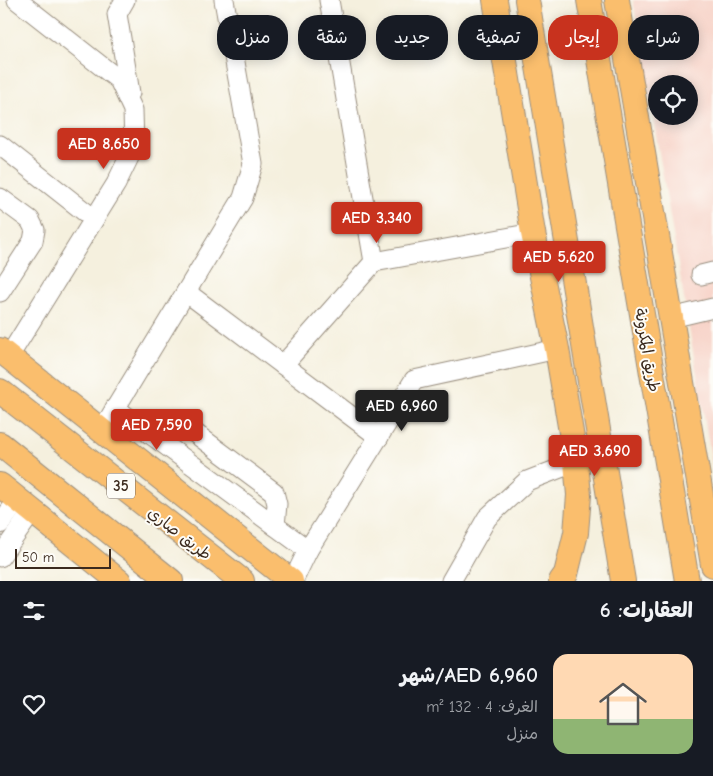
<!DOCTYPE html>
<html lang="ar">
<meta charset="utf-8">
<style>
body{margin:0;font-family:"Comic Neue","Playpen Sans Arabic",sans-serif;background:#242831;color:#f1f3f6;direction:rtl;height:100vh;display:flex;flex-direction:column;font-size:19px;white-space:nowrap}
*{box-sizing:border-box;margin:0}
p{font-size:16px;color:#9ea1a6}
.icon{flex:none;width:28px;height:28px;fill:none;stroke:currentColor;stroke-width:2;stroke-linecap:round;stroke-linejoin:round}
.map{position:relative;height:581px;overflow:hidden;direction:ltr}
.sheet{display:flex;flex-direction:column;background:#171b24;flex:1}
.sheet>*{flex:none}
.banner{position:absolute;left:15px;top:15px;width:684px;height:45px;direction:rtl;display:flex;gap:10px}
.tools{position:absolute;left:648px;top:75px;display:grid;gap:10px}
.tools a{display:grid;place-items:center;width:50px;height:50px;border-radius:50%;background:#171b24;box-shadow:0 2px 12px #0003;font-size:25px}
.scale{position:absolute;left:15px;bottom:12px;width:96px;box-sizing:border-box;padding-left:5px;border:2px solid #3b2a1e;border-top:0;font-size:14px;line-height:18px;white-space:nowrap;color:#3b2a1e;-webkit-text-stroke:4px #fdfcf7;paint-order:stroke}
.price{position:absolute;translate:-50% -42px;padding:0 11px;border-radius:5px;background:#c8321e;color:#fff;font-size:16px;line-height:32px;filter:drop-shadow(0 1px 2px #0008)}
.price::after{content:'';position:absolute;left:50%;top:30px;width:15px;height:11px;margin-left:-8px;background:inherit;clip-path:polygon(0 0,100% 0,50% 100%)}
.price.current{background:#222;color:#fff}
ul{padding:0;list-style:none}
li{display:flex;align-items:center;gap:15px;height:125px;padding:0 20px}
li+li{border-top:1px solid #363941}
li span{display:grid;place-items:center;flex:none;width:140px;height:100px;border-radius:15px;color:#555}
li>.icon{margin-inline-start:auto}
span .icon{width:60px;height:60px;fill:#fffc;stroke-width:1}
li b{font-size:21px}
h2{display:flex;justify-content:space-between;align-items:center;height:60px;padding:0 20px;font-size:21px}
.tag{padding:0 18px;border-radius:20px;background:#171b24;box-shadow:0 2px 12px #0003;font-size:18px;line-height:45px}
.tag.current{background:#c8321e;color:#fff}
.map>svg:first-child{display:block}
</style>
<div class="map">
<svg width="713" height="581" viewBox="0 0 713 581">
<rect width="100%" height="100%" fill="#fdfcf7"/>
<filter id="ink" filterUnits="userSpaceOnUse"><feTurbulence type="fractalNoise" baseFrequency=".02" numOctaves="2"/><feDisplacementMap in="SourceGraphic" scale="10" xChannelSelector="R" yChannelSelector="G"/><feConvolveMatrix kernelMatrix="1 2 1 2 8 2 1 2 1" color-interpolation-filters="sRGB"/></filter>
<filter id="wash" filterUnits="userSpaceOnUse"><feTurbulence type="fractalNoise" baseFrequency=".0096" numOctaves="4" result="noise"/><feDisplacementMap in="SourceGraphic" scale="20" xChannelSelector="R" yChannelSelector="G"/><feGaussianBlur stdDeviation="1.12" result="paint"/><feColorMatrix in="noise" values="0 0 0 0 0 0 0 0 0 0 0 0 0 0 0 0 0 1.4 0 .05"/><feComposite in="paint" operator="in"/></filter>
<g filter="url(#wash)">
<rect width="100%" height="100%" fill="#f5f0de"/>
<path fill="#f7d1c6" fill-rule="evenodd" d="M633,0H713V468ZM656,84H689V116H656Z"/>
</g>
<g filter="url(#ink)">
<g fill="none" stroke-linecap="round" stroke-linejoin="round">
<defs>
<g id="minor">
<path d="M125,0L117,14L130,93"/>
<path d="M329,0L374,262"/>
<path d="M0,145L94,219"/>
<path d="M0,198L30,220L35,230L33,241L0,292"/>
<path d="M701,275L713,272"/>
<path d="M186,292L379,437"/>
<path d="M671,318L713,308"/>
<path d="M8,358L116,184L134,147L133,110L119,80L17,0"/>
<path d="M283,365L374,262L533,233"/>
<path d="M115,408L308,550"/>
<path d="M101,432L243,198L253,164L224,0"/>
<path d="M150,434L170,422L184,425L274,492L277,504L275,526"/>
<path d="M0,524L18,500"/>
<path d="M0,557L32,512"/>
<path d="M293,581L308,550L414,380L557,349"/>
<path d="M451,581L487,518L527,481L576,462"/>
</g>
<g id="major">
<path d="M495,0L533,233L557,349L576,462L579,495L576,533L566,574L561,581"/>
<path d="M527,0L623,581"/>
<path d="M589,0L687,581"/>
<path d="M617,0L713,565"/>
<path d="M0,350L291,581"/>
<path d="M0,391L242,581"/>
<path d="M0,444L171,581"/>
<path d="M0,485L119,581"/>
</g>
</defs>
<use href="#minor" stroke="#988d7e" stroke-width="21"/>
<use href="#major" stroke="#988d7e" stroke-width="26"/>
<use href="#minor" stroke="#fff" stroke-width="19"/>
<use href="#major" stroke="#fabe6d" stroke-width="24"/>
</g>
</g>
<g text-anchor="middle" stroke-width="4" stroke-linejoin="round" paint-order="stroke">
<rect fill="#fdfcf7" stroke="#75695f" stroke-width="1" x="107" y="473.5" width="28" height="25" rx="4"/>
<g font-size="15" font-weight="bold" fill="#3b2a1e">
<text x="121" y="491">35</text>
</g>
<g font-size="16" fill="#3b2a1e" stroke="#fdfcf7">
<text transform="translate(648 350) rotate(80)" y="6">طريق المكرونة</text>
<text transform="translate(180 533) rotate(38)" y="6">طريق صاري</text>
</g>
</g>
</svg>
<div class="tools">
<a><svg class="icon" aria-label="locate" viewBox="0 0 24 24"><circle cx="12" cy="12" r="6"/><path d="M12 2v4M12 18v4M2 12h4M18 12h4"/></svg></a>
</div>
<div class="scale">50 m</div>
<b class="price" style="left:104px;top:170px">AED 8,650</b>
<b class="price" style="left:377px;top:244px">AED 3,340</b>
<b class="price" style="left:559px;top:283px">AED 5,620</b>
<b class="price current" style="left:402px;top:432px">AED 6,960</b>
<b class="price" style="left:157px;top:451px">AED 7,590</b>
<b class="price" style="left:595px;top:477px">AED 3,690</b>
<div class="banner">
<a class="tag">شراء</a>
<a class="tag current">إيجار</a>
<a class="tag">تصفية</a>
<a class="tag">جديد</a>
<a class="tag">شقة</a>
<a class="tag">منزل</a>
</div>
</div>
<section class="sheet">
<h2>العقارات: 6<svg class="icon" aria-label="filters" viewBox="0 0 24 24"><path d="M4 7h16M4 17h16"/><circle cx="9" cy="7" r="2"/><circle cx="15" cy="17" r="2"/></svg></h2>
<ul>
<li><span style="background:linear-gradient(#ffd9b3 65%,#8fb573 0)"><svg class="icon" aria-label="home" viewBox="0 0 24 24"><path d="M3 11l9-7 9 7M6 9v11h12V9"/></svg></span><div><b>AED 6,960/شهر</b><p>الغرف: 4 · 132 m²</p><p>منزل</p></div><svg class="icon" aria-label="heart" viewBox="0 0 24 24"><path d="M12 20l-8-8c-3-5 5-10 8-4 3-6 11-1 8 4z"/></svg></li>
</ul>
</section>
